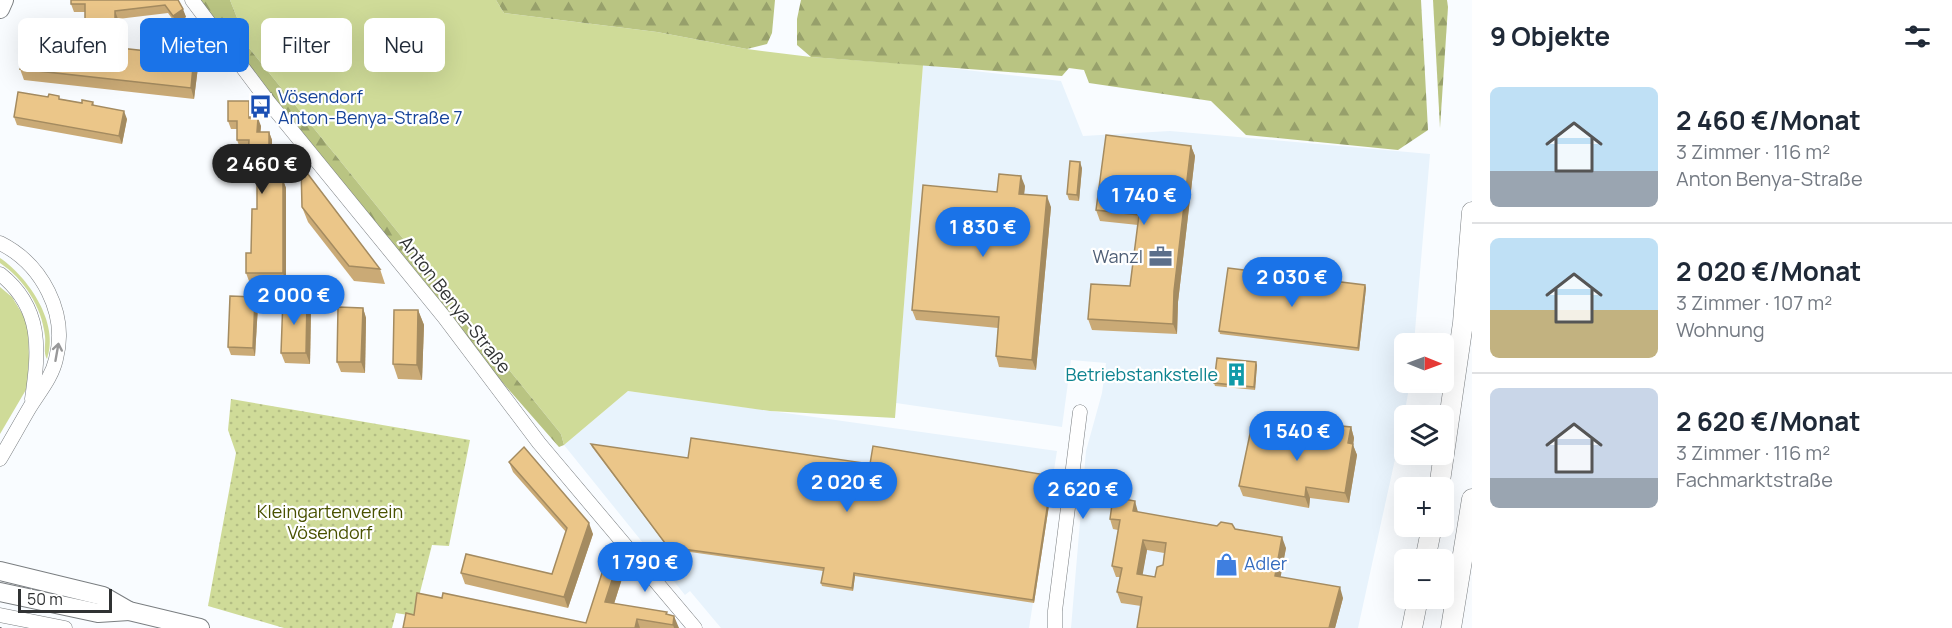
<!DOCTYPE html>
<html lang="de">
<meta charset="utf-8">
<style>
body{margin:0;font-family:Manrope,sans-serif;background:#f6f6f7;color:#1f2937;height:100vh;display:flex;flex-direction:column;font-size:22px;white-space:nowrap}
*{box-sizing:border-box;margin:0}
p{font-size:20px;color:#747a83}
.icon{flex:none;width:33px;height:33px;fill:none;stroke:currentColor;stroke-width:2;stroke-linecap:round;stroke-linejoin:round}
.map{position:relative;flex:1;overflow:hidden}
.sheet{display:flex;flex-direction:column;background:#fff;width:480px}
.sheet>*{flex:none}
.guide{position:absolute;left:18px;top:18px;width:570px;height:54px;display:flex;gap:12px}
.needle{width:39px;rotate:91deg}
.controls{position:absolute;left:1394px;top:333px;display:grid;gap:12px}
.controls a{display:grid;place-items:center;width:60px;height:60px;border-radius:9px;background:#fff;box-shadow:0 6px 24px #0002;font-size:30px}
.scale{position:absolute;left:18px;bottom:15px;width:94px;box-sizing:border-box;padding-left:6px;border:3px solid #303233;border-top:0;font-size:16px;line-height:21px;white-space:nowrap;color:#303233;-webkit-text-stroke:4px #fff;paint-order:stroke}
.price{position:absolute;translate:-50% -51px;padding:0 14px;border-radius:21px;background:#1a73e8;color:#fff;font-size:20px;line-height:39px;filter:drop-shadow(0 2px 3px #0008)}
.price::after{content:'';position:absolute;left:50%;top:36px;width:18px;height:14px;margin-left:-9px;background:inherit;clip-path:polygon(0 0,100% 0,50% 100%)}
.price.on{background:#222;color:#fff}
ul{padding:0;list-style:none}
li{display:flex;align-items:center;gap:18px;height:150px;padding:0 18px}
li+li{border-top:2px solid #e0e1e3}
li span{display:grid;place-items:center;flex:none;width:168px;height:120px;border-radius:9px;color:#555}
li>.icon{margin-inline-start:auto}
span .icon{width:72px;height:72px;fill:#fffc;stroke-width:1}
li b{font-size:26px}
h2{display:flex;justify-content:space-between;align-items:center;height:72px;padding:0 18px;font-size:26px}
.pill{padding:0 21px;border-radius:9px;background:#fff;box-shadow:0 6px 24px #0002;font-size:21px;line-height:54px}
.pill.on{background:#1a73e8;color:#fff}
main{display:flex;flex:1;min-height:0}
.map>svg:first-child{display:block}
</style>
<main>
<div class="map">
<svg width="1472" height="628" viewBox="0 0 1472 628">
<defs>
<pattern id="forest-firs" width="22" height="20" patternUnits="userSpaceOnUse" patternTransform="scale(1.5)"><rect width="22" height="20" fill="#b9c482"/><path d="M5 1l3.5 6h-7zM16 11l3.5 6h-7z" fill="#97a06b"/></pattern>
<pattern id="garden-dots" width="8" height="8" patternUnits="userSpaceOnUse" patternTransform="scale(1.5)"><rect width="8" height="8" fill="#cfdb98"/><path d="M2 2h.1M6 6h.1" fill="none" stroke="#b2bc83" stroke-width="1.8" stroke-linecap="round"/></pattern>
</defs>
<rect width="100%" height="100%" fill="#f9fcff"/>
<g fill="#e8f3fc">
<path d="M923,65L1061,81L1083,136L1170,131L1430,154L1414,343L1404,344V382L1410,383L1401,432L1358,628H1071L1086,451L1102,393L1106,363L1071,360L1062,427L896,403Z"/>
<path d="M628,391L1057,451L1029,628H721L690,591L685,595L564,445Z"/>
</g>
<g fill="#cfdb98">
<path d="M230,0H496L504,13L657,32L747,49L811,57L923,65L895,418L770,411L628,391L564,445L561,434L249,48Z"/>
<path d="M0,258C28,277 60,323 47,359C43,353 46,343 45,336C42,307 24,279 0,263Z"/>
<path d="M0,287L12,297L28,323L29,359L27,388L0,434Z"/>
</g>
<g fill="url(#forest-firs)">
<path d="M199,0H230L249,48L561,434L564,445L559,447L489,367L241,59Z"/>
<path d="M496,0H775L772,33L767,44L747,49L657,32L504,13Z"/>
<path d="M801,0H1421L1428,130L1398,150L1246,135L1211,101L1089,83L1084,70L1069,68L1062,76L811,57L797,45V19Z"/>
<path d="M1433,0H1447L1448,7L1440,128Z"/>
</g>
<path fill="url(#garden-dots)" d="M231,399L470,440L449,546L432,545L414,616L396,613L392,628H284L208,606L236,453L228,430Z"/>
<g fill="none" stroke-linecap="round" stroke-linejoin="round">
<defs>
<g id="minor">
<path d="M192,0L267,100L444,317L539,443L695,628"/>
<path d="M0,243C42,264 68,313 56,359C52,377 40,391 30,407C20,424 10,442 0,459"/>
<path d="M0,274C43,308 39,350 32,399"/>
<path d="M0,615L65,628"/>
<path d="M1055,628V611L1080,412"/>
</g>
<g id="major">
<path d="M0,9L4,0"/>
<path d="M0,571L103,596L129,611L200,628"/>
<path d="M0,592L98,613L129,611"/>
</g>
<g id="highway">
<path d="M1439,488L1463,323L1472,212"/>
<path d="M1425,560L1432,526"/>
<path d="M1412,628L1418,598"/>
<path d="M1451,628L1472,499"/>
</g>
</defs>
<use href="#minor" stroke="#7a7e81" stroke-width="15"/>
<use href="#major" stroke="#7a7e81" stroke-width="20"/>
<use href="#highway" stroke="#7a7e81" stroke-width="21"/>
<use href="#minor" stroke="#fff" stroke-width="14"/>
<use href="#major" stroke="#fff" stroke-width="18"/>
<use href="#highway" stroke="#fff" stroke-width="20"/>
<path stroke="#4e5051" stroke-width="1.5" d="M0,628H1"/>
</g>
<g fill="#caaa76" fill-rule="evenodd">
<path d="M178,0L186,17L176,24L168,13L118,19V27H88L85,19V12H74L71,4Z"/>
<path d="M194,56L198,67L194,99L24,80L20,69Z"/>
<path d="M61,99L82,103L93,102L94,105L127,119L122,144L17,125L14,117Z"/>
<path d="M249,101L252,109V118L261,126L260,132H269L272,140V157H278L281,165V179L283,180L286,188V281H249L246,273L251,253L257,209V168H251L248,160V148H240L237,140V129H231L228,121Z"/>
<path d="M1191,146L1195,156L1178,302L1177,334L1092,330L1088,319L1130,286L1138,225L1100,221L1096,210Z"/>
<path d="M1082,168L1079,201L1069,200L1067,194Z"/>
<path d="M1025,186L1024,194L1051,207L1036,370L999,367L996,356L998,328L916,320L912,310Z"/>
<path d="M302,207L380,269L385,284L354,281L308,222Z"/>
<path d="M1365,285L1366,288L1359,351L1220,334L1219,331Z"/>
<path d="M258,305L255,356L231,355L228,347Z"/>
<path d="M363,308L366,318L365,373L341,372L337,362Z"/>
<path d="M311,309L310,364L285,363L281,353Z"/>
<path d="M418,310L424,325L422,380L398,379L393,364Z"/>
<path d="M1257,365L1255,390L1215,386L1214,383Z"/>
<path d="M1351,427L1354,438L1353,445L1357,455L1349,503L1310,498L1309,508L1243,496L1239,486Z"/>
<path d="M591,444L688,458L870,464L1052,476L1053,479L1034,603L855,576L853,591L822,586L821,583L823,571L669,549L592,447Z"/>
<path d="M509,462L593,534L568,608L465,584L461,573L552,574L566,532L513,472Z"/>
<path d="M1138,512L1235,529L1286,548L1280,577L1343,598L1335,628H1137L1141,606L1121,603L1117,592L1120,577H1116L1112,566L1118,530L1113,529L1110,519ZM1147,550L1164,553L1163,565L1155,577L1142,575Z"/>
<path d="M622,549L627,563L614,604L668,614L679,628H403L414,615L586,623Z"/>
</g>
<g fill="#a48b60">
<path d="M183,9L186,17L176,24L173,16Z"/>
<path d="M115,11L118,19V27L115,19Z"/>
<path d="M194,56L198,67L194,99L191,88Z"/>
<path d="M249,101L252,109L251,126L249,118Z"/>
<path d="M124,111L127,119L122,144L119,136Z"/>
<path d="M258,118L261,126L260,140L257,132Z"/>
<path d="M269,132L272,140V165L269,157Z"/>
<path d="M1191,146L1195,156L1178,302L1177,334L1173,324L1174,291Z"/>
<path d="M278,157L281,165V188L278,179Z"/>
<path d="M1080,162L1082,168L1079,201L1077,195Z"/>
<path d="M1021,176L1025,186L1023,204L1019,194Z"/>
<path d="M283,180L286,188V281L283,273Z"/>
<path d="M1047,196L1051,207L1036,370L1032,360Z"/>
<path d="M1365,285L1366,288L1359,351L1358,348Z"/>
<path d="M255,297L258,305L255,356L253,348Z"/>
<path d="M307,299L311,309L310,364L306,353Z"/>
<path d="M363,308L366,318L365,373L361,362Z"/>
<path d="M418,310L424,325L422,380L417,365Z"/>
<path d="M1256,362L1257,365L1255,390L1254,387Z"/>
<path d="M1351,427L1354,438L1353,445L1357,455L1349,503L1345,493L1348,443Z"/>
<path d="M1052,476L1053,479L1034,603L1033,600Z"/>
<path d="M1306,487L1310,498L1309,508L1305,497Z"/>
<path d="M1135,501L1138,512L1137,522L1133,511Z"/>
<path d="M589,523L593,534L568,608L564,597Z"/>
<path d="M1282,537L1286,548L1279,586L1275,576Z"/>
<path d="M1143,540L1147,550L1141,584L1137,574Z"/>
<path d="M622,549L627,563L610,616L605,602Z"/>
<path d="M854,573L855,576L853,591L852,588Z"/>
<path d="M1340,587L1343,598L1335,628H1329Z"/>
<path d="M674,616L679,628H674L673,625Z"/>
<path d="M637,619L640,628H635Z"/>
</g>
<g fill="#ebc689" stroke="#a48b60" stroke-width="1.5" fill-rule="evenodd">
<path d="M71,0H178L183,9L173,16L165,5L115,11V19H85V4H71Z"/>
<path d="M35,39L194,56L191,88L20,69Z"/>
<path d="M18,92L48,97L49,94L59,96V99L82,103V100L93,102L92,105L124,111L119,136L14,117Z"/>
<path d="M228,101H249V118H258L257,132H269V157H278V179L283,180V273H246V253H251L252,209H257V160H248L249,140H237V121H228Z"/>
<path d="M1106,135L1191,146L1174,291L1173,324L1088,319L1091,284L1130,286L1139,215L1096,210Z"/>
<path d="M1070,161L1080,162L1077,195L1067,194Z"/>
<path d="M301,165L380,269L349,266L302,207Z"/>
<path d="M999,174L1021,176L1019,194L1047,196L1032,360L996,356L999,317L912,310L923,185L997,192Z"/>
<path d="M1228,268L1365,285L1358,348L1219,331Z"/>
<path d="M230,296L255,297L253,348L228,347Z"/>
<path d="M283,298L307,299L306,353H281Z"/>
<path d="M338,307L363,308L361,362H337Z"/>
<path d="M394,310H418L417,365L393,364Z"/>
<path d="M1217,358L1256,362L1254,387L1214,383Z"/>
<path d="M1331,425L1351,427L1348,443L1353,444L1345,493L1306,487L1305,497L1239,486L1251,429L1328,440Z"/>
<path d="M691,438L870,464L873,446L1052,476L1033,600L854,573L852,588L821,583L824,568L668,547L591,444L688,458Z"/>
<path d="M524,447L589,523L564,597L461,573L466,554L552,574L567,528L509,462Z"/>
<path d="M1113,497L1135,501L1133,511L1217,526L1221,522L1232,524L1235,529L1282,537L1275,576L1340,587L1329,628H1137L1142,597L1117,592L1122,568L1112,566L1120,520L1110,519ZM1143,540L1166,543L1163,565L1157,567L1155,577L1137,574Z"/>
<path d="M611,545L622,549L605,602L667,612L666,614L674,616L673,625L637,619L635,628H403L406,613L414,615L417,593L442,598L443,593L586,623Z"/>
</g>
<defs><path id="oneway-shaft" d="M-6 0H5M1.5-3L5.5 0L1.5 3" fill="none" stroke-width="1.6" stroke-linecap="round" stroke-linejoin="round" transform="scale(1.5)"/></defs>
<use stroke="#989899" href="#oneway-shaft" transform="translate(57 352) rotate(-80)"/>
<defs>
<symbol id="bus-bare" viewBox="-9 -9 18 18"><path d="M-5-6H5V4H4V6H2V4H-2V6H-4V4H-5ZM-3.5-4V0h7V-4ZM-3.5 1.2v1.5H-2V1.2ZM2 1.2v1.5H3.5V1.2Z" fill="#1a4fb4" stroke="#fff" stroke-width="2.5" paint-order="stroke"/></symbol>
<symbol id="office-bare" viewBox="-9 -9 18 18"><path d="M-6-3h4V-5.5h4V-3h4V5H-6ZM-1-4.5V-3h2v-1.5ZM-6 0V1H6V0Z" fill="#5c6f8a" stroke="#fff" stroke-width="2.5" paint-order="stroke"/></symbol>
<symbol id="building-bare" viewBox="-9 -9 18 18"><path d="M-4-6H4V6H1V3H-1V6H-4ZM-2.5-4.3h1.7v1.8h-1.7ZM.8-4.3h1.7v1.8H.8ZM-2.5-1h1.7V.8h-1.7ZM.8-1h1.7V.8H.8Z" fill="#0f9aa8" stroke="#fff" stroke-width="2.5" paint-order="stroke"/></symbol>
<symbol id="shop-bare" viewBox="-9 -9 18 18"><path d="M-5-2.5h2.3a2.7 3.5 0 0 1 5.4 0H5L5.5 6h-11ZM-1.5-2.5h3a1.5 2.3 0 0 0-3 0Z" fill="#3f7fe0" stroke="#fff" stroke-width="2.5" paint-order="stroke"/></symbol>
</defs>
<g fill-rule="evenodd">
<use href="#bus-bare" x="244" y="90" width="33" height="33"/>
<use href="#office-bare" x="1144" y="240" width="33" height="33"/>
<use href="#building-bare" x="1220" y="358" width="33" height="33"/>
<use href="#shop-bare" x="1210" y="548" width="33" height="33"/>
</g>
<g text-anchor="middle" stroke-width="4.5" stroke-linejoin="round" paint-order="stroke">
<g font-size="18" fill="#164399" stroke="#fff" text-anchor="start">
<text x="278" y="103">Vösendorf<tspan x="278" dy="21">Anton-Benya-Straße 7</tspan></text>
</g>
<g font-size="18" fill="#4e5e75" stroke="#fff" text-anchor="end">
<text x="1143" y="263">Wanzl</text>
</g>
<g font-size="18" fill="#303233" stroke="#fff">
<text transform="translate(455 305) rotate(52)" y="6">Anton Benya-Straße</text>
</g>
<g font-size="18" fill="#0d838f" stroke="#fff" text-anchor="end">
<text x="1218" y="381">Betriebstankstelle</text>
</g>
<g font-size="18" fill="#495100" stroke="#fff">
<text x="330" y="518">Kleingartenverein<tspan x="330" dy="21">Vösendorf</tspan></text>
</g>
<g font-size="18" fill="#366cbe" stroke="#fff" text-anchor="start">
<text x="1244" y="570">Adler</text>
</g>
</g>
</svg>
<div class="controls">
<a><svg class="needle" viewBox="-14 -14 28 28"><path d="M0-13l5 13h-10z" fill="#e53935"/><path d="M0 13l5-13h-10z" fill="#747a83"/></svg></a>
<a><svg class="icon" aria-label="layers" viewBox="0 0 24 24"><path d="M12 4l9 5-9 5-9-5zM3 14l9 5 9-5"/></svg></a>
<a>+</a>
<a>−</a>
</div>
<div class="scale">50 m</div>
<b class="price on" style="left:262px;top:195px">2 460 €</b>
<b class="price" style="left:1144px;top:226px">1 740 €</b>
<b class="price" style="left:983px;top:258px">1 830 €</b>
<b class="price" style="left:1292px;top:308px">2 030 €</b>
<b class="price" style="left:294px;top:326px">2 000 €</b>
<b class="price" style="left:1297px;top:462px">1 540 €</b>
<b class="price" style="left:847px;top:513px">2 020 €</b>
<b class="price" style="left:1083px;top:520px">2 620 €</b>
<b class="price" style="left:645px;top:593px">1 790 €</b>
<div class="guide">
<a class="pill">Kaufen</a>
<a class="pill on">Mieten</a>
<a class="pill">Filter</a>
<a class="pill">Neu</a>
</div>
</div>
<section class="sheet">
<h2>9 Objekte<svg class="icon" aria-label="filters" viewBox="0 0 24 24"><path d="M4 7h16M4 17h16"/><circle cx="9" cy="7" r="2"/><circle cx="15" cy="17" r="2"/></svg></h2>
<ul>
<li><span style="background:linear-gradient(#bfe0f5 70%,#9aa5b1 0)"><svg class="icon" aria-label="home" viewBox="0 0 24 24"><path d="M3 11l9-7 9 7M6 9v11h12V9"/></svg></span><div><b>2 460 €/Monat</b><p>3 Zimmer · 116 m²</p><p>Anton Benya-Straße</p></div></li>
<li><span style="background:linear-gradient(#bfe0f5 60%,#c2b280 0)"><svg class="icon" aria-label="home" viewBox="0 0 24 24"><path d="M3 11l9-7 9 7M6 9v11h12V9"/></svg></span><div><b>2 020 €/Monat</b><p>3 Zimmer · 107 m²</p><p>Wohnung</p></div></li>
<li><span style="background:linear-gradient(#c9d6e8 75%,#9aa5b1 0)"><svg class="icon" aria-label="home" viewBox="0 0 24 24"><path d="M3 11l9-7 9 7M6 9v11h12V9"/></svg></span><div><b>2 620 €/Monat</b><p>3 Zimmer · 116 m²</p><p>Fachmarktstraße</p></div></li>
</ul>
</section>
</main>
